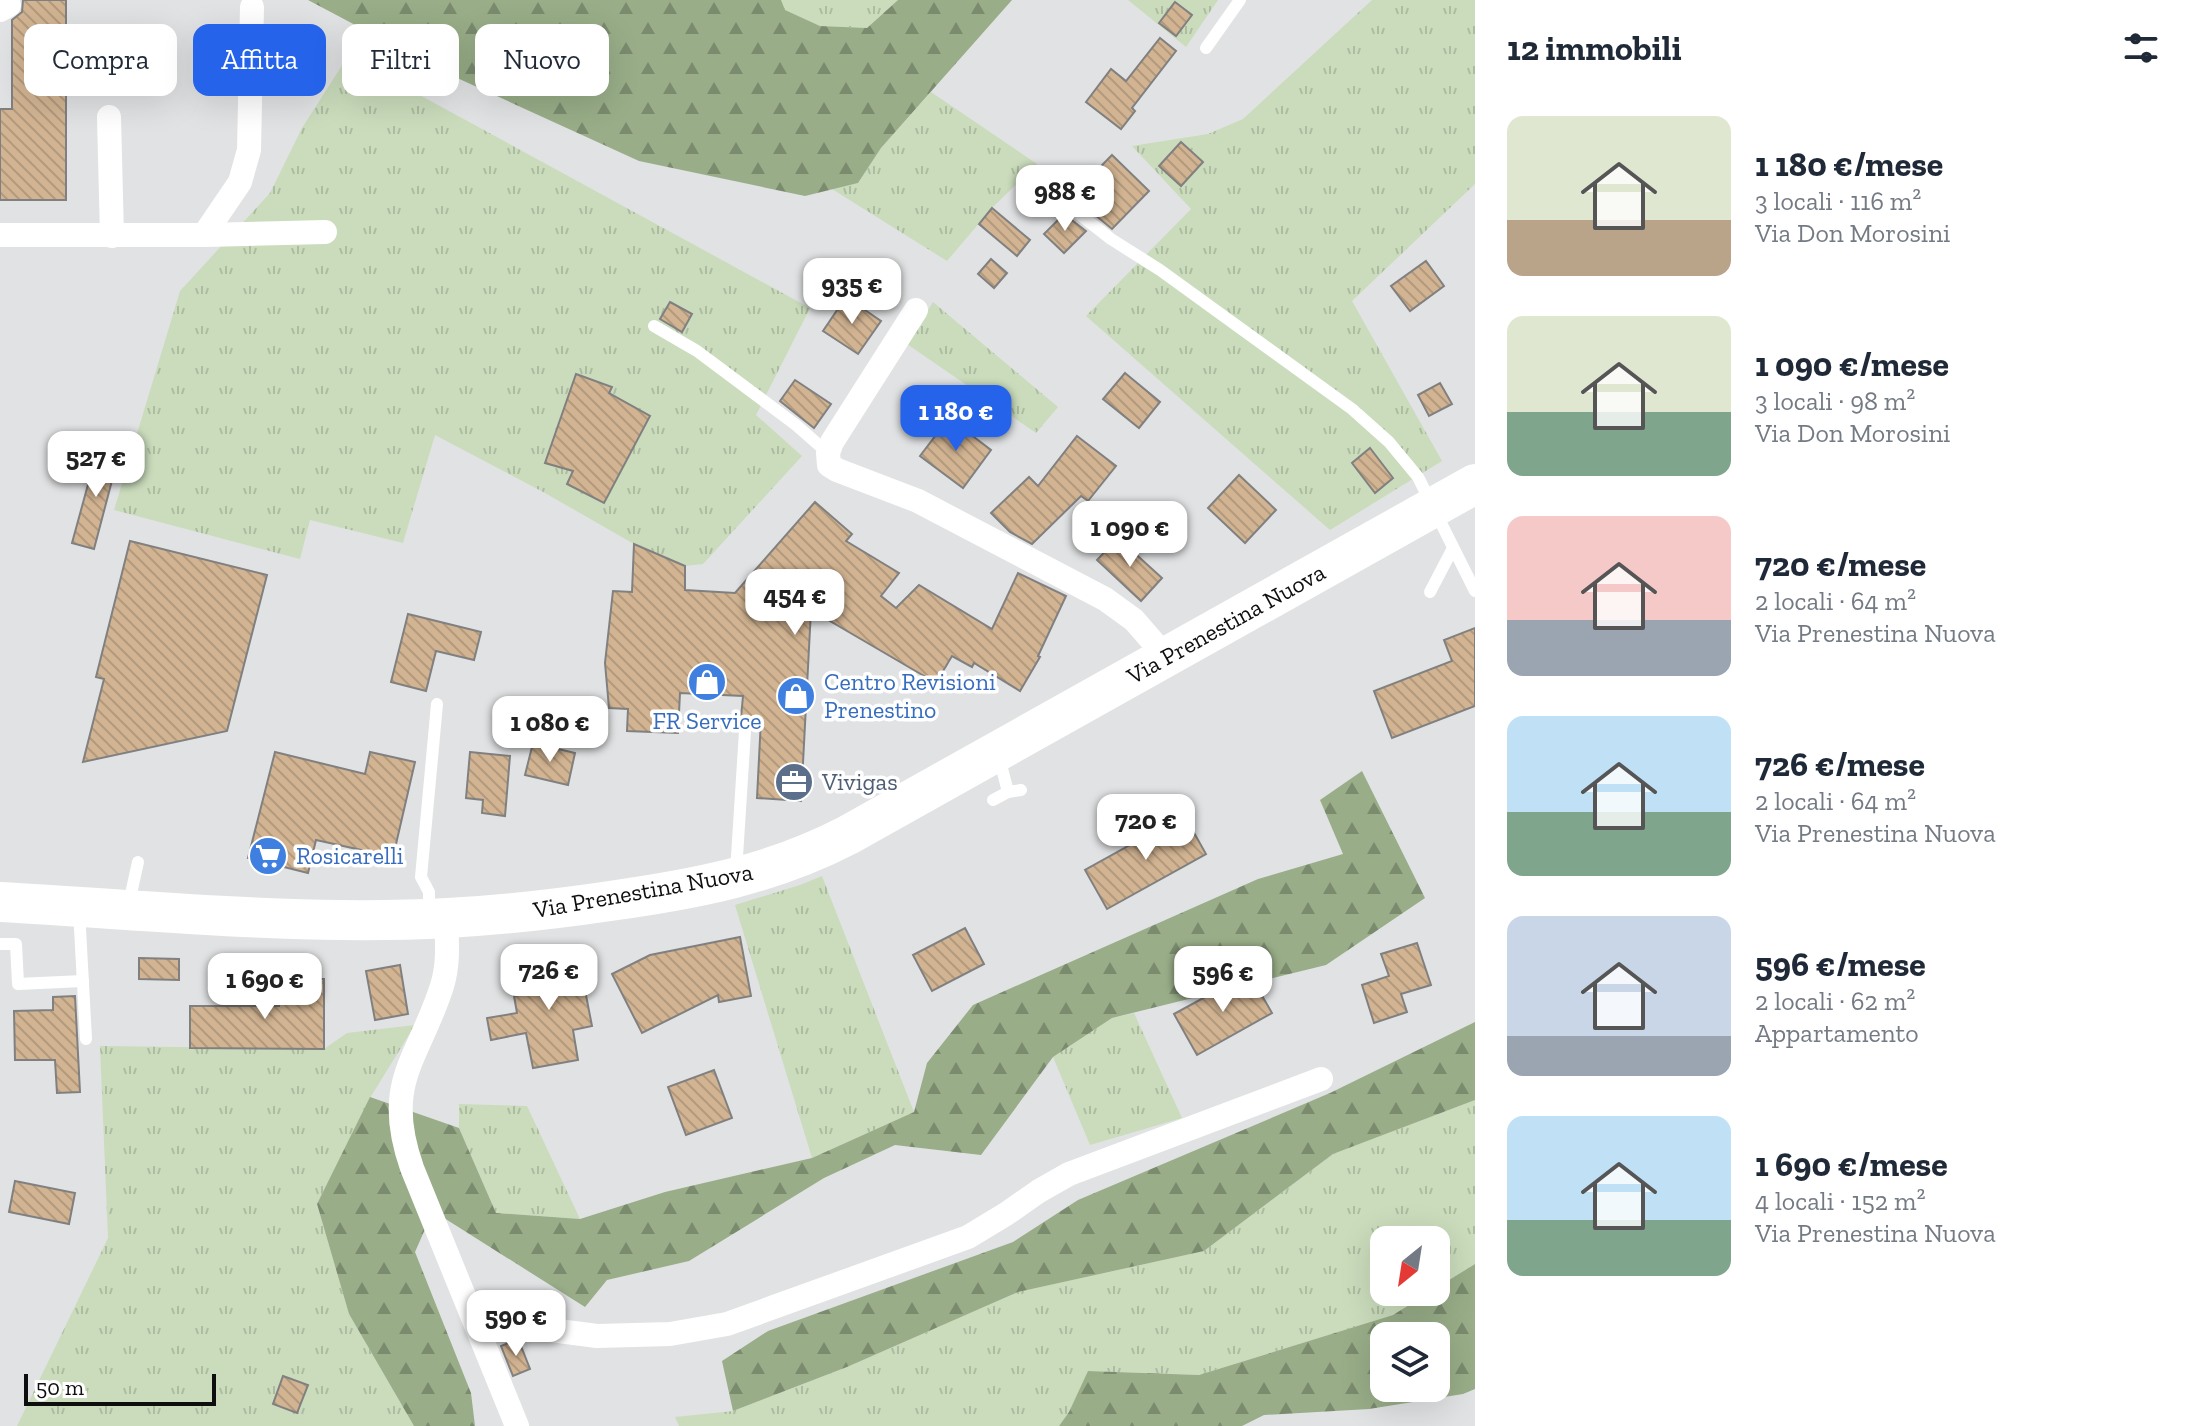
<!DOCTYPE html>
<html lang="it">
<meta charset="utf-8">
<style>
body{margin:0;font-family:"Zilla Slab",serif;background:#f2f2f3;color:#1f2937;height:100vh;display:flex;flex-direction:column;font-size:30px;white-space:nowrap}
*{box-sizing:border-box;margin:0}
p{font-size:26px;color:#747a83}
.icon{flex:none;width:44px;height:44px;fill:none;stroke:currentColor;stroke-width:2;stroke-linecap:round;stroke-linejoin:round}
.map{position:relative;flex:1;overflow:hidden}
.panel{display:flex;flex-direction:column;background:#fff;width:720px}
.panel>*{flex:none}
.banner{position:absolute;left:24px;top:24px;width:760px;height:72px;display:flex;gap:16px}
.needle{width:52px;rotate:210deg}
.buttons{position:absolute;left:1370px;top:1226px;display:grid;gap:16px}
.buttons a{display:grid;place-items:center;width:80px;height:80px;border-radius:16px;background:#fff;box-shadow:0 8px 32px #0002;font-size:40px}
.scale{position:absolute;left:24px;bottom:20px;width:192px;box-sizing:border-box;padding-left:8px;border:4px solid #0e0e0e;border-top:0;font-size:22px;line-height:28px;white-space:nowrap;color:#0e0e0e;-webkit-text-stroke:6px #fff;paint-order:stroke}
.price{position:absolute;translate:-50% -68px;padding:0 18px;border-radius:16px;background:#fff;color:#222;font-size:26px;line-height:52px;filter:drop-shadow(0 2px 4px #0008)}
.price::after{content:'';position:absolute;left:50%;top:48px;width:24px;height:18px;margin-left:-12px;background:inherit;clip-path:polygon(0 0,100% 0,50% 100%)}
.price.selected{background:#2563eb;color:#fff}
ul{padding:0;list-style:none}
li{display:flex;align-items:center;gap:24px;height:200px;padding:0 32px}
li span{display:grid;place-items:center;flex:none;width:224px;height:160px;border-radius:16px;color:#555}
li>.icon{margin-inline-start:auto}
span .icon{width:96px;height:96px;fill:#fffc;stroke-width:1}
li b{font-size:34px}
h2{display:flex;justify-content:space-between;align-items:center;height:96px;padding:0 32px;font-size:34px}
.pill{padding:0 28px;border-radius:16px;background:#fff;box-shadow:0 8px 32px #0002;font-size:28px;line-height:72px}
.pill.selected{background:#2563eb;color:#fff}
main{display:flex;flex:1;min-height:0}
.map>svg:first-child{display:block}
</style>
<main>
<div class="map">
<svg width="1475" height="1426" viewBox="0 0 1475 1426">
<defs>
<pattern id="grass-tufts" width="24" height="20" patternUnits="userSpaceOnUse" patternTransform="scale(2)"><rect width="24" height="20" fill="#cadcbc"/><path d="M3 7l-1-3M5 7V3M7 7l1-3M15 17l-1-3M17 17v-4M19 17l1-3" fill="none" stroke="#acbca0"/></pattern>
<pattern id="forest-firs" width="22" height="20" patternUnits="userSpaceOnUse" patternTransform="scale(2)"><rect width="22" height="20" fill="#98ad88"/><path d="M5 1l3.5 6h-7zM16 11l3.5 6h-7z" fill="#7a8b6e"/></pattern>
<pattern id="building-back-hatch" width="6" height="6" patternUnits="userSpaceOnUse" patternTransform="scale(2)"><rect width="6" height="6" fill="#d2b492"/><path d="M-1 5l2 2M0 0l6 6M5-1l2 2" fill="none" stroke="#b39a7d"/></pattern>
</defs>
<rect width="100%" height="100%" fill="#e1e2e3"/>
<g fill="url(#grass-tufts)">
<path d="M781,0H898L867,28L820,26L784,10Z"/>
<path d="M1128,0H1218L1186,47Z"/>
<path d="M1372,0H1475V184L1352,301L1442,461L1330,530L1086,316L1191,209L1132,146L1208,134L1243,119Z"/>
<path d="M348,56L810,308L756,415L802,456L703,564L685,566L634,544L545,493L435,435L403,543L310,520L300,559L114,510L180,291L270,193L302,128Z"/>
<path d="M931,92L1037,164L992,208L947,261L832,189L858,183L881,148Z"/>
<path d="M933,302L1058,407L1036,433L907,344Z"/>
<path d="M822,876L914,1112L812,1158L735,905L800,885Z"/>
<path d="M1134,1013L1182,1118L1090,1145L1053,1057L1112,1018Z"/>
<path d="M415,1025L370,1098L317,1204L349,1314L414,1426H17L108,1238L100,1046L324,1049L347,1033Z"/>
<path d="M1475,1100V1264L1436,1288V1240H1384V1292H1430L1393,1315L1199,1375L1089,1371L1069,1412L1059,1426H679L675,1417L733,1411L847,1367L1018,1292L1204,1251L1333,1154Z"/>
<path d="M459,1104L527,1106L580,1219L496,1213L459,1128Z"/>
</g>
<g fill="url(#forest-firs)" fill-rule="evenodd">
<path d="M308,0H781L785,10L820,26L867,28L898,0H1012L881,148L858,183L805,196L639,161L444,72Z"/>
<path d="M1362,771L1425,898L1326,965L1112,1018L1053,1057L981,1155L895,1145L824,1178L689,1261L607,1280L585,1307L433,1211L415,1252L471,1393L475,1426H414L349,1314L317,1204L370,1097L459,1128L496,1213L580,1219L665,1192L812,1158L914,1112L927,1063L973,1005L1258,879L1343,854L1320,800Z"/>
<path d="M1475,1022V1100L1333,1154L1204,1251L1018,1292L847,1367L733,1411L722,1361L768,1331L1013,1242L1078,1200L1330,1093Z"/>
<path d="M1475,1264V1389L1463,1394L1369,1409L1264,1415L1242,1426H1059L1069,1412L1088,1371L1199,1375L1393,1315L1430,1292H1436V1288ZM1436,1336V1388H1384V1336Z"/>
</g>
<g fill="url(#building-back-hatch)" stroke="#818080" stroke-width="2">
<path d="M23,0H66V200H0V109H12V20L22,12Z"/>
<path d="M1175,2L1192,15L1176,36L1159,23Z"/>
<path d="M1160,38L1176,51L1132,108L1135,111L1121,129L1086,102L1111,69L1126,81Z"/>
<path d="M1181,142L1203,162L1181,186L1159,166Z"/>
<path d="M1112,155L1149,191L1112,229L1072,196Z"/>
<path d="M992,208L1030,240L1017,256L979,224Z"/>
<path d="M1064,214L1086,231L1064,253L1044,234Z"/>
<path d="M991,259L1007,273L994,288L978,274Z"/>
<path d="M1426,261L1444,286L1410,311L1391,286Z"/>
<path d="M846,297L881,321L858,354L823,331Z"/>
<path d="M670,302L692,314L682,332L660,319Z"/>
<path d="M1125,373L1160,402L1139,428L1103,399Z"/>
<path d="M576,374L612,387L609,393L650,416L604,503L567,484L573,471L545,463Z"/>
<path d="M795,380L831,404L814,428L780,401Z"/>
<path d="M1440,383L1452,404L1429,416L1418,395Z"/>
<path d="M949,418L991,450L963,488L920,456Z"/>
<path d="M1077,436L1116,466L1088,501L1081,496L1032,544L1010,532L991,513L1029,477L1038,486Z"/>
<path d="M98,448L119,454L94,549L72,543Z"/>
<path d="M1370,448L1393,478L1375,493L1352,463Z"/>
<path d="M1239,475L1276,510L1245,543L1208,508Z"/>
<path d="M815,502L852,534L846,541L899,573L881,596L896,608L919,585L992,629L1018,573L1066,596L1038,656L1040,657L1020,691L974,663L972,667L952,656L936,683L811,610L801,801L757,798L761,719L741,718L743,696L680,693L678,733L627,731L628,709L609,708L605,663L613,591L632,592L634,544L685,566V590L735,593Z"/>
<path d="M1118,538L1162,578L1141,601L1097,560Z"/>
<path d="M130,541L267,575L227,731L83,762L104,679L96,677Z"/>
<path d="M408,614L481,632L474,660L436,651L426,691L391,682Z"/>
<path d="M1475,628V706L1392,738L1374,691L1452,661L1444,640Z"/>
<path d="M533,743L575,753L568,785L525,775Z"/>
<path d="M275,752L365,774L370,752L415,762L393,857L316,840L308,873L248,858Z"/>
<path d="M470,752L510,756L505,816L482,813L483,800L466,798Z"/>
<path d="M1184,815L1206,854L1107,909L1085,870Z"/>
<path d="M965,928L984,964L932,991L913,955Z"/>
<path d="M740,937L751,996L719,1002L718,995L642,1033L612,974L650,955Z"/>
<path d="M1417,943L1431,985L1401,994L1407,1012L1374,1023L1362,985L1389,976L1381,954Z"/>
<path d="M578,954L592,1026L573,1030L578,1060L533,1068L526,1033L491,1040L487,1018L517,1013L514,996L535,993L529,963Z"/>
<path d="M139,958L179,959V980L139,979Z"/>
<path d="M400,965L408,1014L375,1020L366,971Z"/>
<path d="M1249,973L1272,1013L1197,1055L1174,1014Z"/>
<path d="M278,978L324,979V1049L190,1048V1006H279Z"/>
<path d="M75,996L80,1092L57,1093L55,1060H15L14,1011L53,1010V997Z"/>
<path d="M714,1070L732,1118L686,1135L668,1087Z"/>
<path d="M15,1181L75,1193L69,1224L9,1212Z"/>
<path d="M516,1340L519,1341L530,1369L513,1376L501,1346Z"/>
<path d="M283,1376L308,1385L297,1413L273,1404Z"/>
</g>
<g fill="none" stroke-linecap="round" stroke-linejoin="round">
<g stroke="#fff" stroke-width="12">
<path d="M1206,48L1240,0"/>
<path d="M1065,203L1111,239L1160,270L1352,409L1389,442L1418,477L1475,591"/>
<path d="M654,326L697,351L796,425L828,453"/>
<path d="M1430,592L1453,548"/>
<path d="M999,757L1008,792L1021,790"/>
<path d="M993,800L1008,792"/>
<path d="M736,872L745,731"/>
<path d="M129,903L138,862"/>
<path d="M79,910L86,1039"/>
<path d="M429,915V892L421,877L437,704"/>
<path d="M0,944H16L18,984L83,981"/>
</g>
<g stroke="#fff" stroke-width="24">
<path d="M0,10L9,5"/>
<path d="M109,117L112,236"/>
<path d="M0,235H204L240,182L249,150L252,7"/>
<path d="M204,235L325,232"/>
<path d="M916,310L832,442L828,453L829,465L837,470L918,501L1105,599L1134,620L1166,657"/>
<path d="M446,918C447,941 449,964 442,986C418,1061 382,1082 412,1168L517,1426"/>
<path d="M475,1320L597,1336L670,1334L727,1324L968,1237L1006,1214L1039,1191L1069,1174L1321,1079"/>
</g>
<path stroke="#fff" stroke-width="40" d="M0,902C149,910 298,926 448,918C502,915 556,909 610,901C695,889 771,875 848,835L1475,484"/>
</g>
<defs>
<symbol id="shop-disc" viewBox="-11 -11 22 22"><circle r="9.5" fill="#3f7fe0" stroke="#fff"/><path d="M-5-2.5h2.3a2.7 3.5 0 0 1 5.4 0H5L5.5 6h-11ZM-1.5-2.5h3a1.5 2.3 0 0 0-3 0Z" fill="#fff"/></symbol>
<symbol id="office-disc" viewBox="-11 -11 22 22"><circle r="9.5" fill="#5c6f8a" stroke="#fff"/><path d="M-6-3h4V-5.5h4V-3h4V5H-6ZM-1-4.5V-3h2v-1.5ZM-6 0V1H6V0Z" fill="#fff"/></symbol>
<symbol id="supermarket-disc" viewBox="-11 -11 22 22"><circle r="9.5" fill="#3f7fe0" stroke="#fff"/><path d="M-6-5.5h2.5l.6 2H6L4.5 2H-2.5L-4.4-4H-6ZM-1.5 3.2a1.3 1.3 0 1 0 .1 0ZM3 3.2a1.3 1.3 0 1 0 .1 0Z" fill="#fff"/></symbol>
</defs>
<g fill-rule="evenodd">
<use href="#shop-disc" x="685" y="660" width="44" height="44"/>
<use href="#shop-disc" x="774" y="674" width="44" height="44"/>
<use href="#office-disc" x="772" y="760" width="44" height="44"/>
<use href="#supermarket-disc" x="246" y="834" width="44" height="44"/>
</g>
<g text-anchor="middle" stroke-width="7" stroke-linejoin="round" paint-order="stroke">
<g font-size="24" fill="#0e0e0e" stroke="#fff">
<text transform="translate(1226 624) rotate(-29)" y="8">Via Prenestina Nuova</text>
<text transform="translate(643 891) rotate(-10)" y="8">Via Prenestina Nuova</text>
</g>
<g font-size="24" fill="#366cbe" stroke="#fff" text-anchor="start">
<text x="824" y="690">Centro Revisioni<tspan x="824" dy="28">Prenestino</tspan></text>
<text x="707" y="729" text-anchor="middle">FR Service</text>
<text x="296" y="864">Rosicarelli</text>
</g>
<g font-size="24" fill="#4e5e75" stroke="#fff" text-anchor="start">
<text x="822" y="790">Vivigas</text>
</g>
</g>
</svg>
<div class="buttons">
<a><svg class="needle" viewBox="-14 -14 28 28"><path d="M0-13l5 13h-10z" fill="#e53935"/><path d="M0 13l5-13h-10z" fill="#747a83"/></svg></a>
<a><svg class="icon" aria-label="layers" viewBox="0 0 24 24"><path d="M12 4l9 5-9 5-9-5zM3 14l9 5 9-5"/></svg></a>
</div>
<div class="scale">50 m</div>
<b class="price" style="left:1065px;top:233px">988 €</b>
<b class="price" style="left:852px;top:326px">935 €</b>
<b class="price selected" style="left:956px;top:453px">1 180 €</b>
<b class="price" style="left:96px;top:499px">527 €</b>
<b class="price" style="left:1130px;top:569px">1 090 €</b>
<b class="price" style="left:795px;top:637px">454 €</b>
<b class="price" style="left:550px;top:764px">1 080 €</b>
<b class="price" style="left:1146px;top:862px">720 €</b>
<b class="price" style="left:549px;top:1012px">726 €</b>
<b class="price" style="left:1223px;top:1014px">596 €</b>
<b class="price" style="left:265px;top:1021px">1 690 €</b>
<b class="price" style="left:516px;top:1358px">590 €</b>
<div class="banner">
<a class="pill">Compra</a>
<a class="pill selected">Affitta</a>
<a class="pill">Filtri</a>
<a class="pill">Nuovo</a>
</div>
</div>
<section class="panel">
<h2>12 immobili<svg class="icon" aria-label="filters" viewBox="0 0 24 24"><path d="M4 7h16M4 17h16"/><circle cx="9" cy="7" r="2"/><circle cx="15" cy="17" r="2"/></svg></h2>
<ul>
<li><span style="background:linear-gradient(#dfe7d0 65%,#b9a48a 0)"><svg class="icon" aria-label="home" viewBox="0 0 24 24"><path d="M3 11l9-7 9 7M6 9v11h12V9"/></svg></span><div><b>1 180 €/mese</b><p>3 locali · 116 m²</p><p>Via Don Morosini</p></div></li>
<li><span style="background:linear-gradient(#dfe7d0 60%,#7fa58c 0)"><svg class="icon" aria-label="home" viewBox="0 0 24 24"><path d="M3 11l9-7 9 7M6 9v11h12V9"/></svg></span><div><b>1 090 €/mese</b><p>3 locali · 98 m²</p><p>Via Don Morosini</p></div></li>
<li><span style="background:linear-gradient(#f6c9c9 65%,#9aa5b1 0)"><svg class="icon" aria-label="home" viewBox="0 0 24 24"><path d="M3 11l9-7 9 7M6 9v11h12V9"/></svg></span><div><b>720 €/mese</b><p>2 locali · 64 m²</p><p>Via Prenestina Nuova</p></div></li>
<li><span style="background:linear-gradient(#bfe0f5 60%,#7fa58c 0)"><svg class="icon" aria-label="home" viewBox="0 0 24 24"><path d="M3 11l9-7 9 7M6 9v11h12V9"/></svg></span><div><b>726 €/mese</b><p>2 locali · 64 m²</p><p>Via Prenestina Nuova</p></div></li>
<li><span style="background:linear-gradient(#c9d6e8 75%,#9aa5b1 0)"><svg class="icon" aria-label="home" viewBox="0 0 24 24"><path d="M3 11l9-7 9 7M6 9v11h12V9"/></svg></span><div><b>596 €/mese</b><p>2 locali · 62 m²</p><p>Appartamento</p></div></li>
<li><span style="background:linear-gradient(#bfe0f5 65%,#7fa58c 0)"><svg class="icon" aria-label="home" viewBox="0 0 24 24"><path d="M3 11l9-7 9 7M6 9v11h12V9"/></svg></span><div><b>1 690 €/mese</b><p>4 locali · 152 m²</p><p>Via Prenestina Nuova</p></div></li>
</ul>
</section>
</main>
